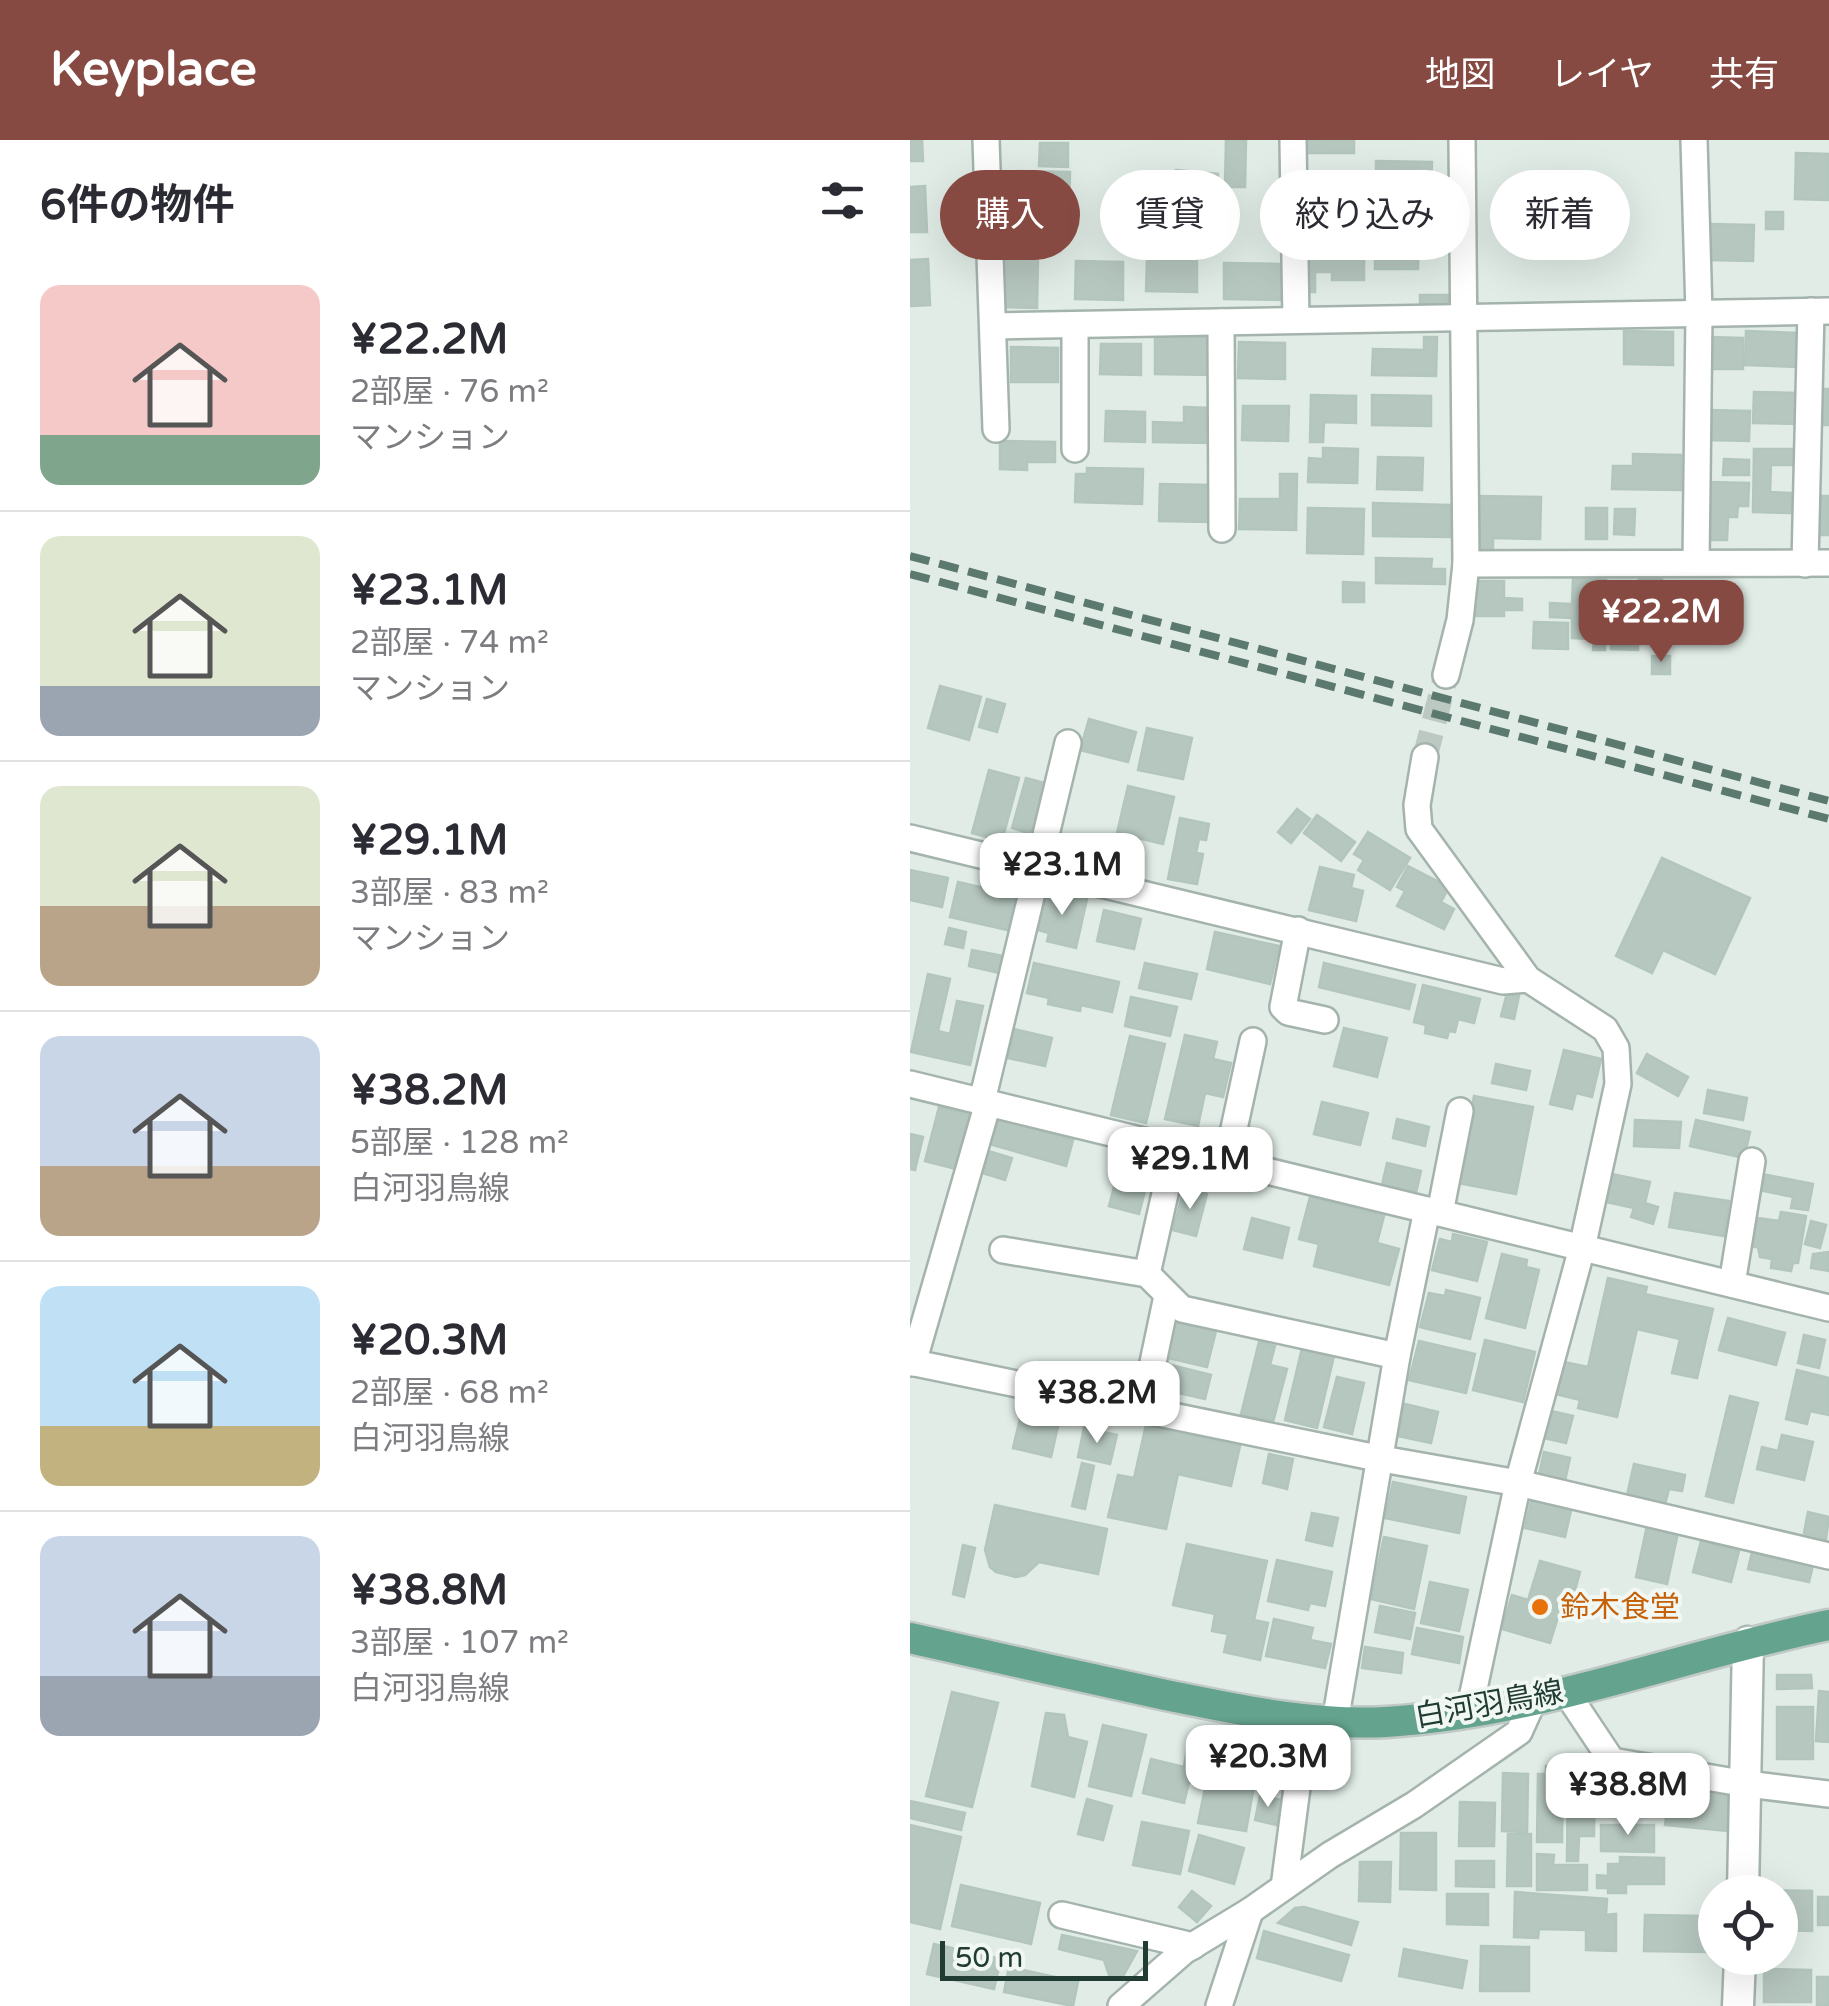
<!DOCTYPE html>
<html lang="ja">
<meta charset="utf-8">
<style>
body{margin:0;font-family:"Varela Round","Noto Sans JP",sans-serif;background:#f2f2f3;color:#2b2b33;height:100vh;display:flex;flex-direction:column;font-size:38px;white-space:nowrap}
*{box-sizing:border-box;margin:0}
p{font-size:32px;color:#7c7c81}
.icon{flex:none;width:55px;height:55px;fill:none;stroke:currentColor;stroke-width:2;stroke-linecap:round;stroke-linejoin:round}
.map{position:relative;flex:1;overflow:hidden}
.panel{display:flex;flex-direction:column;background:#fff;width:910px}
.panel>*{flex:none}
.guide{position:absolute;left:30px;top:30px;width:738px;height:90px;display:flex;gap:20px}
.fabs{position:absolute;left:788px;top:1735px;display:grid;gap:20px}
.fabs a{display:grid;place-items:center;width:100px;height:100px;border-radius:50%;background:#fff;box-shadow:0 10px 40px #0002;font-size:50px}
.scale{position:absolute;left:30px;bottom:25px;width:208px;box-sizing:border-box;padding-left:10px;border:5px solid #213d33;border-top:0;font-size:28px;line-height:35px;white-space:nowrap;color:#213d33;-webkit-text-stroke:8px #f1f8f4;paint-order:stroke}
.price{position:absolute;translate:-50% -85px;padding:0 22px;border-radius:20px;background:#fff;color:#222;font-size:32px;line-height:65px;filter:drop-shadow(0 2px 5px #0008)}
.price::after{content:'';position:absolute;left:50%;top:60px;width:30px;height:22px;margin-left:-15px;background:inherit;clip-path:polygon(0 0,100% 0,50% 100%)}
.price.selected{background:#864a42;color:#fff}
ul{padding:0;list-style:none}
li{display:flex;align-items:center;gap:30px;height:250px;padding:0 40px}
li+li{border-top:2px solid #e1e1e2}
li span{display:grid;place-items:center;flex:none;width:280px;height:200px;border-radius:20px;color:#555}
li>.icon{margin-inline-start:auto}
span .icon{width:120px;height:120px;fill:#fffc;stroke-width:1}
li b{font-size:42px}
h2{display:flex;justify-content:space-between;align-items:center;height:120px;padding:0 40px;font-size:42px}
.tag{padding:0 35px;border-radius:45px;background:#fff;box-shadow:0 10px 40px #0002;font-size:35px;line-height:90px}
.tag.selected{background:#864a42;color:#fff}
header{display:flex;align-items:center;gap:60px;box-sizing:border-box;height:140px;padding:0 50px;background:#864a42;color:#fff}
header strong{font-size:48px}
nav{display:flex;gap:55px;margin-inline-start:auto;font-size:35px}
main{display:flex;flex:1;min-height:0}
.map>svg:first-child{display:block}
</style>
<header>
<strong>Keyplace</strong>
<nav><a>地図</a><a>レイヤ</a><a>共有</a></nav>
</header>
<main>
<section class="panel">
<h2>6件の物件<svg class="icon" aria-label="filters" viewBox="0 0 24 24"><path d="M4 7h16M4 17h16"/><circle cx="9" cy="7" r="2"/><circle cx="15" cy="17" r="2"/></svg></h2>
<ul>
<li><span style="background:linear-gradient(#f6c9c9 75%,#7fa58c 0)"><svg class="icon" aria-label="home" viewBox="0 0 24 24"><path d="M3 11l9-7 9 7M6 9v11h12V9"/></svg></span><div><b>¥22.2M</b><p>2部屋 · 76 m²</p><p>マンション</p></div></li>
<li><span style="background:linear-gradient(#dfe7d0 75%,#9aa5b1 0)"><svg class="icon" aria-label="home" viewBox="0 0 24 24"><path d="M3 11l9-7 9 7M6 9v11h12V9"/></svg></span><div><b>¥23.1M</b><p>2部屋 · 74 m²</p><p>マンション</p></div></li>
<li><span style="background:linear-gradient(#dfe7d0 60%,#b9a48a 0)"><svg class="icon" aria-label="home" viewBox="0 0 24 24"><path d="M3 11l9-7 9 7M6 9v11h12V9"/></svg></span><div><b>¥29.1M</b><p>3部屋 · 83 m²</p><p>マンション</p></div></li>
<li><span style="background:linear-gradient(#c9d6e8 65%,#b9a48a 0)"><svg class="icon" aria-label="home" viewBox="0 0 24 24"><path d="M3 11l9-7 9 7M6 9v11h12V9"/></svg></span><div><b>¥38.2M</b><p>5部屋 · 128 m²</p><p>白河羽鳥線</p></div></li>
<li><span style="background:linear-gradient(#bfe0f5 70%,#c2b280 0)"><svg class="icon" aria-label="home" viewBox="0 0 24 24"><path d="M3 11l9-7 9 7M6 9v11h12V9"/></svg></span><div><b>¥20.3M</b><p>2部屋 · 68 m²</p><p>白河羽鳥線</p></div></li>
<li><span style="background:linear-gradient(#c9d6e8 70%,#9aa5b1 0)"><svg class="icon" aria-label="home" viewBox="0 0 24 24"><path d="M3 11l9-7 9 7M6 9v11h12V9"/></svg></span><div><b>¥38.8M</b><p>3部屋 · 107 m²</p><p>白河羽鳥線</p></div></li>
</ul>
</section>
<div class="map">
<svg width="919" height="1866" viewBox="0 0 919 1866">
<rect width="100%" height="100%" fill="#e1ece6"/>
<g fill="#b6c7bf" stroke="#b3c6bd" stroke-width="2.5">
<path d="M0,0H12L13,21H0Z"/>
<path d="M316,0H336L335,47H315Z"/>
<rect x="393" y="0" width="51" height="13"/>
<path d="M130,3H158V27L129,26Z"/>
<path d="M886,13L919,14V60L885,59Z"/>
<path d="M466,21L522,22L521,44H509V63L466,62Z"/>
<path d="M266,30L308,34L307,54L248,53V33H266Z"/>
<path d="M108,31L160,32L159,74L107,73Z"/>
<path d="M15,46L17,92H0V47Z"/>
<path d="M517,63L537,64V89H516Z"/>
<rect x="856" y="72" width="17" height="17"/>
<path d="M265,78H278V82L308,83L307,102L249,101V82H265Z"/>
<path d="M798,84L844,85L843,121L798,120Z"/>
<path d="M465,85H509L508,129H465Z"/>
<path d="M423,101H454V140H422V132H405V152H393V124H400L399,109H422Z"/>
<path d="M93,117L128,118L127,168L92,167Z"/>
<path d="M18,119L20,165L0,166V120Z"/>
<path d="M237,119L287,120V152L236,151Z"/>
<path d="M166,121L213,122V160L165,159Z"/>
<path d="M314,123L371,124V160L314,159Z"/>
<rect x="510" y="155" width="28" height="14"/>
<path d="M714,191L763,192V225L714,224Z"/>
<path d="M836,191L887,193V227L835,225Z"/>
<path d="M245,196L304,197V235L245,234Z"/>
<path d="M514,197H527L526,236L462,235L463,209L514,210Z"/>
<path d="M798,197L833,198V229H797Z"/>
<path d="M329,202L375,203V239L328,238Z"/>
<path d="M191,204H231V235L190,234Z"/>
<path d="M101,207L148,208V242H101Z"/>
<path d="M911,249H919V285H910Z"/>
<path d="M844,252L889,253L888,284L843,283Z"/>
<path d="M401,255L446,256V283L414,282L413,302H400Z"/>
<path d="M462,255L521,256V286L462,285Z"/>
<path d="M333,266H379L378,301L332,300Z"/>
<path d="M274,267L302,268L301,303L243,302V282L274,283Z"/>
<path d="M798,270L840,271L839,301L798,300Z"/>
<path d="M196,271L235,272V302L195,301Z"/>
<path d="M90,301L145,302V322H117V330L90,329Z"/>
<path d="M413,308L448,309L447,343L398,342L399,318L413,319Z"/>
<path d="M844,309H888V325H861L860,352L881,353V373L843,372Z"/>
<path d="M723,314L771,315V350L702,349L703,326H723Z"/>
<path d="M468,317L513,318L512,350L467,349Z"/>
<path d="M814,319L839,320V335H813Z"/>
<path d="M177,328L233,329L232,364L165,362L166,334H177Z"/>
<path d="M370,334H387L386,390L329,389L330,359H370Z"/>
<path d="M797,342L839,343L838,366H828L827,377H818L817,400H796Z"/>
<path d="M250,344L300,345L299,382L249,381Z"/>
<path d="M566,356L631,357L630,399L583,398V409H565Z"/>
<rect x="909" y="356" width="10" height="39"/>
<path d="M463,363L540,365V397L463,396Z"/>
<path d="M398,368L454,369L453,414L397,413Z"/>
<rect x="676" y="368" width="21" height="31"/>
<path d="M705,369H725L724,395L704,394Z"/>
<path d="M466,418L522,419L521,429H535V444L466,443Z"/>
<path d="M729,437H752L751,459H729Z"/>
<path d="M663,439L696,440L695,510H683L684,499L662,498V478L640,477V463L662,464Z"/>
<path d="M565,441H594V458L612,459V470H594V476H564Z"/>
<path d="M433,442L454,443V462H433Z"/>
<path d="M702,464L729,465L728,510L701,509Z"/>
<path d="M624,482L658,483V509L623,508Z"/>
<rect x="742" y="516" width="18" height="18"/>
<path d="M30,546L71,557L59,600L18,588Z"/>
<path d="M77,559L95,564L87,592L69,587Z"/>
<path d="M179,579L226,592L218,622L170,610Z"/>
<path d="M237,588L282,598L273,639L228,630Z"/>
<path d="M79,630L109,638L92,701L62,693Z"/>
<path d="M116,638L142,645L127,696L102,688Z"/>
<path d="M218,646L264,657L253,704L207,693Z"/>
<path d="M387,669L400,679L381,703L368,692Z"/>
<path d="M407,675L445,702L431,721L394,693Z"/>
<path d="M270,678L299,684L296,700L289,699L286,713L293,714L287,744L258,739Z"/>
<path d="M458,692L500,718L480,750L448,730L454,720L444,714Z"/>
<path d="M752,718L840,758L805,834L753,810L742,833L706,816Z"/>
<path d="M498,726L539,747L531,762L544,769L534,789L487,766L495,751L487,747Z"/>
<path d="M410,727L444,735L441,748L453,751L446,781L399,770Z"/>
<path d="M0,730L38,738L32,767L0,760Z"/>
<path d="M48,742L105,755L97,790L40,777Z"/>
<path d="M137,750L177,759L166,808L137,801L139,793L128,790Z"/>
<path d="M194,770L231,779L224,809L187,801Z"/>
<path d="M39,788L56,792L53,808L35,804Z"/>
<path d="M305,792L369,806L360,844L297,829Z"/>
<path d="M62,810L93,816L89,833L59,826Z"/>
<path d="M124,823L209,842L202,872L171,865L170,871L138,864L139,858L117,853Z"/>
<path d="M235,823L287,834L281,859L229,848Z"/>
<path d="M414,823L505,845L499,869L409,847Z"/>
<path d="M18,834L40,839L28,891L40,894L47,861L73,866L60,925L1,912Z"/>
<path d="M513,845L570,859L564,883L548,879L545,892L539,891L537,898L515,893L516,885L504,882Z"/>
<path d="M597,853L609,856L604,879L591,876Z"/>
<path d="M221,857L267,867L260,896L215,886Z"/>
<path d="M434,888L477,898L467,937L424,926Z"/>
<path d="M104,889L142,898L135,926L98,918Z"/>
<path d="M275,895L307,902L303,919L321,923L313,957L295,953L288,986L255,979Z"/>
<path d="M220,896L255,904L236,983L201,975Z"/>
<path d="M654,910L691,919L682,957L666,953L662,969L640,964Z"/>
<path d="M737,914L778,937L768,956L727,933Z"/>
<path d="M586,924L620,931L616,950L582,943Z"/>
<path d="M798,950L837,958L833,980L794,973Z"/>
<path d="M564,956L623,967L606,1054L548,1043Z"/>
<path d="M412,962L458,973L450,1005L404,994Z"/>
<path d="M29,967L59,975L46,1029L15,1021Z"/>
<path d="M86,978L163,1000L156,1026L79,1004Z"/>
<path d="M487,979L519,987L515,1006L483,998Z"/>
<path d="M725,980L771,982L769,1008L724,1006Z"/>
<path d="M786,980L840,992L834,1018L780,1006Z"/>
<path d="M0,994L13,997L5,1030L0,1029Z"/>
<path d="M78,1011L102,1018L95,1040L72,1033Z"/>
<path d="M212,1016L242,1024L229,1074L199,1066Z"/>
<path d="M477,1023L511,1031L506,1053L472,1045Z"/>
<path d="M702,1034L740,1042L735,1063L748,1067L743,1084L721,1077L724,1068L696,1062Z"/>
<path d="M852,1034L903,1044L898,1070L881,1068L883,1057L849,1050Z"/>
<path d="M274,1048L297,1054L286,1096L263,1090Z"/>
<path d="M765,1053L819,1061L814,1096L759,1087Z"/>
<path d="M400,1057L474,1076L467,1103L489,1109L479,1145L404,1126L409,1104L389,1099Z"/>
<path d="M871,1072L896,1076L888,1123H883L881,1131L861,1128L862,1119L850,1117L848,1107H839L840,1077L869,1081Z"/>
<path d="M342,1078L379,1088L372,1118L334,1109Z"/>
<path d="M901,1081L916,1085L910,1108L895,1104Z"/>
<path d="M543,1094L577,1102L567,1141L522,1130L530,1099L542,1102Z"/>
<path d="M919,1112V1131L901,1128L903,1114Z"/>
<path d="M592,1114L617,1120L616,1127L629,1130L615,1188L576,1178Z"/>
<path d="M698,1138L737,1147L735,1154L803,1169L787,1238L762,1233L770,1199L727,1189L707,1277L668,1268L670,1260L646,1254L654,1222L678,1227Z"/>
<path d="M536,1150L570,1158L560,1199L510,1187L519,1153L535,1156Z"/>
<path d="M818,1178L875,1193L866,1225L809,1210Z"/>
<path d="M263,1181L306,1191L297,1227L254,1217Z"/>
<path d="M894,1195L915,1200L909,1228L888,1223Z"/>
<path d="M575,1200L625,1212L613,1262L563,1250Z"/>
<path d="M509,1201L565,1214L556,1253L499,1240Z"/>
<path d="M349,1202L365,1206L360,1225L377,1229L363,1282L331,1274Z"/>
<path d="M392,1208L424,1216L407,1288L375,1280Z"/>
<path d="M257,1224L301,1235L295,1259L251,1249Z"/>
<path d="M887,1230L919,1238V1275L900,1271L897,1284L876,1279Z"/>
<path d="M427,1237L454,1243L442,1294L414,1287Z"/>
<path d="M820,1256L848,1263L823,1363L796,1356Z"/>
<path d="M495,1264L528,1272L521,1303L488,1296Z"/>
<path d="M641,1271L663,1276L656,1303L634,1298Z"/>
<path d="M111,1274L149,1282L141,1317L103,1308Z"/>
<path d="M236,1285L330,1306L321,1346L268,1334L256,1389L198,1377L208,1335L224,1338Z"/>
<path d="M174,1288L207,1295L200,1324L168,1317Z"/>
<path d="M872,1295L903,1302L894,1340L847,1329L852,1307L868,1311Z"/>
<path d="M634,1312L660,1318L655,1341L629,1335Z"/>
<path d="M359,1314L383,1319L377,1349L353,1343Z"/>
<path d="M172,1323L184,1326L175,1369L162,1366Z"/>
<path d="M724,1324L775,1335L772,1351L759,1349L755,1364L717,1355Z"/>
<path d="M483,1342L556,1357L549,1393L475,1378Z"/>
<path d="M622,1357L662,1366L655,1397L615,1388Z"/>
<path d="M85,1365L197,1389L188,1434L129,1422L115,1435L106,1437L86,1432L80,1427L75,1410Z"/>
<path d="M898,1372L919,1377L916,1399L894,1393Z"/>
<path d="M402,1373L428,1378L422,1406L396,1400Z"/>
<path d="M738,1381L769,1388L757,1444L726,1437Z"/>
<path d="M474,1397L517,1406L504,1469L461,1459Z"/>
<path d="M791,1401L829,1411L821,1442L783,1432Z"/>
<path d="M277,1404L357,1421L344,1480L358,1483L350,1520L314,1512L318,1494L302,1491L305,1474L263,1465Z"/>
<path d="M53,1405L65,1408L54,1457L43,1454Z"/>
<path d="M843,1408L904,1421L899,1442L838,1429Z"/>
<path d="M367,1420L422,1432L415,1466L400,1463L398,1470L358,1461Z"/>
<path d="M630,1421L670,1432L657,1480L648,1477L640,1503L592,1489L602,1455L618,1460Z"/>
<path d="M520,1442L558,1450L549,1491L511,1483Z"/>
<path d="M470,1466L505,1473L500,1499L465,1492Z"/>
<path d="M364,1479L403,1488L400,1500L421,1504L415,1528L356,1516Z"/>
<path d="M507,1488L553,1497L549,1523L502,1514Z"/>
<path d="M455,1507L493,1513L491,1533L452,1528Z"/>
<path d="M867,1535H901L902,1548L867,1549Z"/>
<path d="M909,1551L919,1552V1602L906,1601Z"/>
<path d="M42,1552L88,1563L62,1667L16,1656Z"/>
<rect x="867" y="1567" width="36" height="52"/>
<path d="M136,1573L154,1575L158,1597L177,1602L164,1657L122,1646Z"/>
<path d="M193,1585L236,1595L221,1656L179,1646Z"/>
<path d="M278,1604L296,1608L290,1644L279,1642L274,1663L233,1653L241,1619L274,1627Z"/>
<path d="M636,1626H653L652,1702H627L628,1634H636Z"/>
<path d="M658,1629H685L684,1696H669L668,1721H657Z"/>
<path d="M593,1633L618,1634L617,1692L592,1691Z"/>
<path d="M297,1638L344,1646L336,1691L288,1683Z"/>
<path d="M744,1645L821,1653L817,1691L755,1685L757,1671L742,1669Z"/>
<path d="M350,1656L372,1660L366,1685L345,1680Z"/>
<path d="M177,1659L202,1666L193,1700L168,1694Z"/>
<path d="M0,1661L55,1673L51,1690L0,1678Z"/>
<path d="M550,1662L585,1663L584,1706H549Z"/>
<path d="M232,1682L279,1691L270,1734L223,1725Z"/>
<path d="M0,1685L51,1697L30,1789L0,1782Z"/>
<path d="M691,1685H744V1712L691,1711Z"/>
<path d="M491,1693H526V1750L490,1749Z"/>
<path d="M598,1694H621V1746H597Z"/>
<path d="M289,1695L334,1708L324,1744L279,1731Z"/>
<path d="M627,1714L644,1715L643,1725H677V1750H627Z"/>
<path d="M710,1717L754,1718V1744H716V1753H698V1748H687V1735L698,1736V1724H710Z"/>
<path d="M546,1721H584V1747L546,1746Z"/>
<path d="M450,1722H481L480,1762L449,1761Z"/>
<path d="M51,1745L130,1763L121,1804L42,1786Z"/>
<path d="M857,1750L902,1751V1791L870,1790V1752Z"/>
<path d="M282,1751L301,1766L287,1782L269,1767Z"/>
<path d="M605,1752L697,1759L696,1775L706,1774V1811L676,1810V1790L629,1789L628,1798L604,1797Z"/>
<path d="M537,1754H578V1785L537,1784Z"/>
<rect x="908" y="1757" width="11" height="28"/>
<path d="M394,1767L448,1782L441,1805L368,1783L385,1768Z"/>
<path d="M735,1775L796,1776V1812L734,1811Z"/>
<path d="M354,1791L439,1815L431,1841L347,1818Z"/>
<path d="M152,1795L227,1811L212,1838L199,1835L194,1820L149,1809Z"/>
<path d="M24,1804L91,1819L84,1849L17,1834Z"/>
<path d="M571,1806L619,1807V1851H570Z"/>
<path d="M494,1809L557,1821L552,1848L489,1836Z"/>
<path d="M99,1827L168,1842L163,1866L94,1852Z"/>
<path d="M854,1829L901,1830V1862H854Z"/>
<rect x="907" y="1837" width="12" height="28"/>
</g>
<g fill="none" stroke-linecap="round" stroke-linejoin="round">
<path stroke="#bbc9c2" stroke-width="25" stroke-dasharray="25 12" stroke-linecap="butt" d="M515,617L536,535"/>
<defs>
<g id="minor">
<path d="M76,0L86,289"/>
<path d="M383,0L386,180"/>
<path d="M784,0L789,173L786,423"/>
<path d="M311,182L312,389"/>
<path d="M165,185V309"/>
<path d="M84,186L919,171"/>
<path d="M556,424L919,423"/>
<path d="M895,424L901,171"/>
<path d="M536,535L550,480L556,424L552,0"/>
<path d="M515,617L507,665L509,689L618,839L695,889L706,908L708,944L672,1108L608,1343L559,1572"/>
<path d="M0,698L593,841L618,839"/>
<path d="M388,790L373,867L378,872L415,880"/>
<path d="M0,944L919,1168"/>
<path d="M72,961L158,603"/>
<path d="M317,1021L343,901"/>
<path d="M530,1073L550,971"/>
<path d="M93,1110L237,1134L272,1169L487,1216"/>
<path d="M237,1134L265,1009"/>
<path d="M822,1144L842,1021"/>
<path d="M0,1222L472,1319L608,1343L919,1416"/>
<path d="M3,1223L78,963"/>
<path d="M233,1270L257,1156"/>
<path d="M656,1552L702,1621L837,1644L919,1654"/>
<path d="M425,1582L487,1216L517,1070"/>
<path d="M374,1747L396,1579"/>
<path d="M152,1775L283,1806"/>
<path d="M211,1866L274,1811L340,1771L420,1715L504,1665L609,1592L623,1561"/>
<path d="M309,1866L340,1771"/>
</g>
<g id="tertiary">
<path d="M833,1752L838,1502"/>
<path d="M828,1866L830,1818"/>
</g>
<path id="primary" d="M0,1498C84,1517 167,1536 251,1554C325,1569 400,1586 476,1582C628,1573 772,1515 919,1485"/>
</defs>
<use href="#minor" stroke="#a4b4ad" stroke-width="30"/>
<use href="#tertiary" stroke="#a4b4ad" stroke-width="35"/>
<use href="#primary" stroke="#c1c9c6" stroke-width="35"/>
<use href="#minor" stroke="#fff" stroke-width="25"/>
<use href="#tertiary" stroke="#fff" stroke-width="30"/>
<use href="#primary" stroke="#64a38e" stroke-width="30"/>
<g stroke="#5b796f" stroke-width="8" stroke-dasharray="20 10" stroke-linecap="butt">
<path d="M0,416L919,661"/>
<path d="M0,434L919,679"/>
</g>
</g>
<circle fill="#e8710a" stroke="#f1f8f4" stroke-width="4" cx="630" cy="1467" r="10"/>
<g text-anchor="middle" stroke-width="8" stroke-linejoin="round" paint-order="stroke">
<g font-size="30" fill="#c56008" stroke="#f1f8f4" text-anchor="start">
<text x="650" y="1477">鈴木食堂</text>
</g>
<g font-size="30" fill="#213d33" stroke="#f1f8f4">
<text transform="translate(579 1564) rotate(-10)" y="10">白河羽鳥線</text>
</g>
</g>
</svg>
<div class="fabs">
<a><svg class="icon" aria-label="locate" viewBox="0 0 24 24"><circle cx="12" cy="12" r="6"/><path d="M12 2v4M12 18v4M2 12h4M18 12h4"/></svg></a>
</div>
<div class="scale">50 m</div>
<b class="price selected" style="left:751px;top:525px">¥22.2M</b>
<b class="price" style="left:152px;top:778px">¥23.1M</b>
<b class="price" style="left:280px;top:1072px">¥29.1M</b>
<b class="price" style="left:187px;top:1306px">¥38.2M</b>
<b class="price" style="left:358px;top:1670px">¥20.3M</b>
<b class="price" style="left:718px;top:1698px">¥38.8M</b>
<div class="guide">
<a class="tag selected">購入</a>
<a class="tag">賃貸</a>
<a class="tag">絞り込み</a>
<a class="tag">新着</a>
</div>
</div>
</main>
